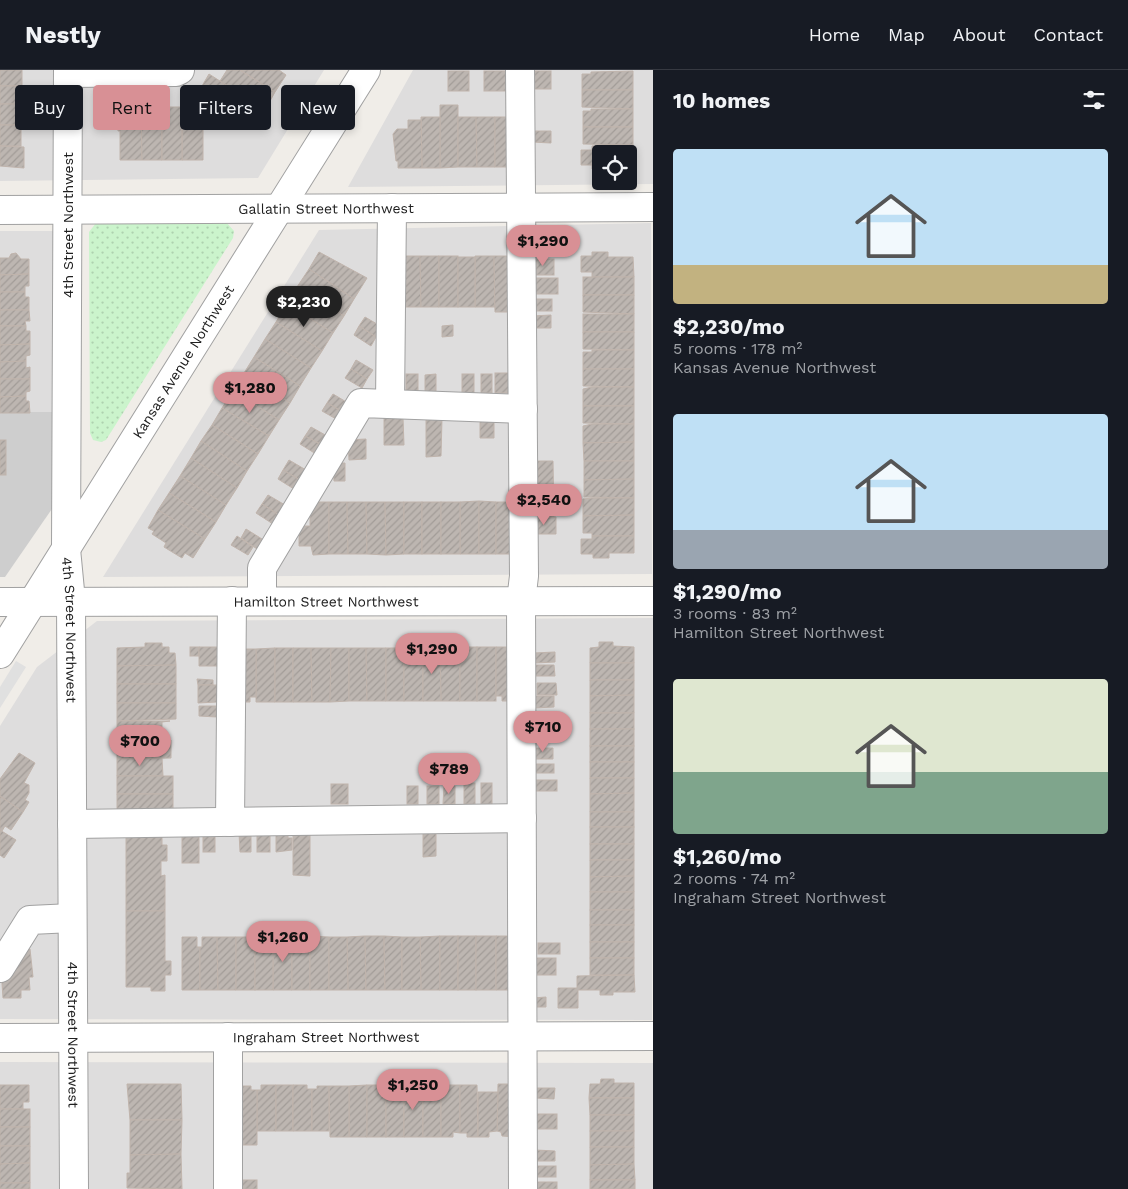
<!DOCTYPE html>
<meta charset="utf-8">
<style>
body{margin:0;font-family:"Work Sans",sans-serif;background:#20242c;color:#f1f3f6;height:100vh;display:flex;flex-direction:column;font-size:19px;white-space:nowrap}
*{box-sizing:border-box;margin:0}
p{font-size:16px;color:#9ea1a6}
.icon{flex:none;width:28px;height:28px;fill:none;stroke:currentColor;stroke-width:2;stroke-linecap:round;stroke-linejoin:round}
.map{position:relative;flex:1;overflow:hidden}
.details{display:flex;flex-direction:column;background:#171b24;width:475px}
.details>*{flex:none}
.banner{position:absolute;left:15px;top:15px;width:475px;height:45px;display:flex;gap:10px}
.fabs{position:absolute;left:592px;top:75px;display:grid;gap:10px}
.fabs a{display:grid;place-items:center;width:45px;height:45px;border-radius:5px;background:#171b24;box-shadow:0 2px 8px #0003;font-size:25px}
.price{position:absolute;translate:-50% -42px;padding:0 11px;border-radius:18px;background:#d89095;color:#111;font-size:16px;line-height:32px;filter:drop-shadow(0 1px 2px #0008)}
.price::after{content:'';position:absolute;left:50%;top:30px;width:15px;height:11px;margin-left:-8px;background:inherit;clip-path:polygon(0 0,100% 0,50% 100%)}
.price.active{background:#222;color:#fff}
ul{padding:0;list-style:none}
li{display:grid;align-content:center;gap:10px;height:265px;padding:0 20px}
li span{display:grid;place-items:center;height:155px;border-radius:5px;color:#555}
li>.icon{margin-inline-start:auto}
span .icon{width:90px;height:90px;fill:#fffc;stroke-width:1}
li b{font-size:21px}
h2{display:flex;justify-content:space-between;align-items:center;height:60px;padding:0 20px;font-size:21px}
.chip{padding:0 18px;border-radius:5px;background:#171b24;box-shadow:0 2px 8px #0003;font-size:18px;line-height:45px}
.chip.active{background:#d89095;color:#111}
header{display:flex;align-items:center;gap:30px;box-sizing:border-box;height:70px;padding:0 25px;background:#171b24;border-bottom:1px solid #363941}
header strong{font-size:24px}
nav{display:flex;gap:28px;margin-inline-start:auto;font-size:18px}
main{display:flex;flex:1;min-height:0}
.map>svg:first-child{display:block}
</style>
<header>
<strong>Nestly</strong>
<nav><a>Home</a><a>Map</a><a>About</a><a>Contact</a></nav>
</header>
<main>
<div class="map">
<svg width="653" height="1119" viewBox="0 0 653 1119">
<defs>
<pattern id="park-dots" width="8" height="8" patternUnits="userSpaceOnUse" patternTransform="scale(1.25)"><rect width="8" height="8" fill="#cbf4cc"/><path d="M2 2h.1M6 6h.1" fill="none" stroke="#aed1af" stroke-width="1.8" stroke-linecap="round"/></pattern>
<pattern id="building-hatch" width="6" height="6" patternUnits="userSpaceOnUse" patternTransform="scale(1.25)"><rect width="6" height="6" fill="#bdb6b1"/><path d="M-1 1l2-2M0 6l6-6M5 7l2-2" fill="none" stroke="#a29c98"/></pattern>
</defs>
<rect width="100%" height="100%" fill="#f0ede8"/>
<g fill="#dedddd" fill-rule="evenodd">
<path d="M0,0H324L258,108L0,111Z"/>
<path d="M413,0H653V114L348,117ZM601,84H629V111H601Z"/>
<path d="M651,153L652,504L103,507L319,160Z"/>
<rect x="0" y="161" width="55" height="181"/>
<path d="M653,548L652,950L0,949V656L37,597L97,551Z"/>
<path d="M0,992L653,993V1119H0Z"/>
</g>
<path fill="#cecece" d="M0,342H55L56,433L5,507H0Z"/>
<path fill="url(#park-dots)" d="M96,153H227L234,161L233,168L106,370L101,372L93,370L90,363L89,162Z"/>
<path fill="#e0e0e0" d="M16,591L26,597L0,638V617Z"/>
<g fill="url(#building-hatch)" stroke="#c0b4ac">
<rect x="0" y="0" width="22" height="16"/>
<path d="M227,0H240L275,22L265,40L220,11Z"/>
<path d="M240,0H279L286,5L275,22Z"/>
<rect x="448" y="1" width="21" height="20"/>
<rect x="484" y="1" width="28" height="20"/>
<rect x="531" y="1" width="20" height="18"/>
<path d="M633,1V20H582V4H591V2Z"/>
<path d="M209,4L265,40L253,58L214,36L216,33L206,27L210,21L202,16Z"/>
<rect x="0" y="16" width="22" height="18"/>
<path d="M582,20H633V39L582,37Z"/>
<path d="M121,33H142V90H120V61H118L117,44H120Z"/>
<rect x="0" y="34" width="22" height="21"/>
<path d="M182,34H203L206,58H203V90H182Z"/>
<path d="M440,35H458V97L440,98Z"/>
<path d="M141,37H162V90H142Z"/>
<rect x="162" y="37" width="20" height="53"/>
<path d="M591,39H633V57H583V41H591Z"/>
<path d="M421,47H440V98H422Z"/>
<path d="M458,47H476L477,97H458Z"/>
<path d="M476,47H495V97H477Z"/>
<rect x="495" y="47" width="19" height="50"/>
<path d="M408,50H421L422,98H398V91H396L393,64L397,59H408Z"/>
<rect x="0" y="55" width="21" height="21"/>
<path d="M583,57H633V75L583,74Z"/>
<path d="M533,61H551V73L532,72Z"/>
<path d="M633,75V94H629V84H601V99H592V95H581V80H592V76Z"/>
<path d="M0,76L24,77V98L0,96Z"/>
<path d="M319,182L367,208L354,229L309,199Z"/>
<path d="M592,182H608V187H633L634,207H592V202H581V186H592Z"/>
<path d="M16,183L21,189H29V204L0,205V188H9L11,184Z"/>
<path d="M400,186H420L421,237H400Z"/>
<path d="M420,186H439V237H421Z"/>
<rect x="439" y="186" width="19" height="51"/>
<path d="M475,186H494L495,237H475Z"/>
<path d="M494,186H515V242H495Z"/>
<rect x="458" y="187" width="17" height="50"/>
<rect x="532" y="189" width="22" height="16"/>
<path d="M309,199L354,229L344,246L297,217Z"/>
<path d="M29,204V216H25V222H0V205Z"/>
<rect x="583" y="207" width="51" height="18"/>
<rect x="534" y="208" width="24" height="16"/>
<path d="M297,217L344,246L333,263L287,234Z"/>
<path d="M0,222H25V227H29V240H0Z"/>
<path d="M583,225H634V244L583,242Z"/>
<rect x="532" y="229" width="20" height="12"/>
<path d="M287,234L333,263L322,281L276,252Z"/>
<path d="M0,240H29L30,251H25L26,256H0Z"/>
<rect x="583" y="244" width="51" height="18"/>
<path d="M551,245V258H532V246Z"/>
<path d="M365,247L382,257L376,267L359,256Z"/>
<path d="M276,252L322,281L311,298L265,269Z"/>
<path d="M453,255V266L442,267V256Z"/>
<path d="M0,256H26V261H30V274L0,275Z"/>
<path d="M359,256L376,267L371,276L354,265Z"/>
<path d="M583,262H634V280L583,279Z"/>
<path d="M265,269L311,298L300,316L254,287Z"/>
<path d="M30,274V285L26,286V291L0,292V275Z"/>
<path d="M592,280H634V299H583V282H592Z"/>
<path d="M254,287L300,316L290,333L244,303Z"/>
<path d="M356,290L373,300L367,309L351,299Z"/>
<path d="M26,291V298L30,297V309H0V292Z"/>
<path d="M351,299L367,309L362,318L345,308Z"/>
<path d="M583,299H634V317L583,316Z"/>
<path d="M244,303L290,333L279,350L233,321Z"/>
<rect x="495" y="303" width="18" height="20"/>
<rect x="406" y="304" width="12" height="19"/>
<path d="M436,304V323H425V305Z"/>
<rect x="462" y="304" width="12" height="19"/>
<rect x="481" y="304" width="11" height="19"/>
<path d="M0,309H30V321L26,322V326L0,327Z"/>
<path d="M592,317H634V336H583V319Z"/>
<path d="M233,321L279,350L269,366L222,338Z"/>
<path d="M333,324L348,333L343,342L327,333Z"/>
<path d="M26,326V331H29L30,343H0V327Z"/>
<path d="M327,333L343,342L338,350L322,341Z"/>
<path d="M583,336H634V354L583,353Z"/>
<path d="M222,338L269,366L258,384L212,355Z"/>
<path d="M494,347V368H480V348Z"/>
<path d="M384,348H403L404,375H384Z"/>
<path d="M426,348H442L441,386L426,387Z"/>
<path d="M592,354H634V372L583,373V356Z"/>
<path d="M212,355L258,384L247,401L201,371Z"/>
<path d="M311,357L327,366L322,375L305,366Z"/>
<path d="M305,366L322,375L316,384L300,374Z"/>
<path d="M366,369V389L349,390L348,370Z"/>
<rect x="0" y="370" width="6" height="35"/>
<path d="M201,371L247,401L237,418L191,388Z"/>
<path d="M634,372V391H584L583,373Z"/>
<path d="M191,388L237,418L226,435L180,406Z"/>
<path d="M289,390L306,400L300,410L283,400Z"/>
<path d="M534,391H553L554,447H535Z"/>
<path d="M584,391H634V409L584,410Z"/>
<path d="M333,393H345V411H334Z"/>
<path d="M283,400L300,410L294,419L278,409Z"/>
<path d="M180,406L226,435L216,452L169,423Z"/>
<path d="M634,409V428L584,427V410Z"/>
<path d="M169,423L216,452L205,469L158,440Z"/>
<path d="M268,425L285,435L279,445L262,434Z"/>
<path d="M592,428H634V445L583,446V429Z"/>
<path d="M479,431V484H460V432Z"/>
<path d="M479,431L496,432V484H479Z"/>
<path d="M310,432H329V484L313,485L311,476H299V456H310Z"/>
<path d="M329,432H347L348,484H329Z"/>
<path d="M347,432H366L367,484H348Z"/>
<path d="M366,432H385L386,485L367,484Z"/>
<path d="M385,432H404V484L386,485Z"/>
<rect x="404" y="432" width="18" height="52"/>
<rect x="422" y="432" width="19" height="52"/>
<rect x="441" y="432" width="19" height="52"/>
<rect x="496" y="432" width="20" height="52"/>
<path d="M262,434L279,445L273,454L256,443Z"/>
<path d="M158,440L205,469L193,488L185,483L182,488L164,477L166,473L152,464L154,461L148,458Z"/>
<path d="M634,445V466H592V463H583V446Z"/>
<path d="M533,447H556V464H532Z"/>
<path d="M246,459L262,469L257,479L241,468Z"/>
<path d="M237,466L253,477L248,485L231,475Z"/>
<path d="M592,466H634V483H609V488H593V484H581V469H592Z"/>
<path d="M599,572H613V576L634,577V593H590V578L599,577Z"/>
<path d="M145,573H162V577H169V583H175L176,595L117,596V578L145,577Z"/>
<rect x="190" y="577" width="9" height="9"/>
<path d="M199,577H218L217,596H199Z"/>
<path d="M460,577V631H441L440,578Z"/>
<rect x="460" y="577" width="17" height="54"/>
<rect x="477" y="577" width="19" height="54"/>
<path d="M496,577H515V631H502V626H496Z"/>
<path d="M275,578V632H256V579Z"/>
<rect x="275" y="578" width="18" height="54"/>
<path d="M293,578H311L312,632H293Z"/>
<path d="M311,578H331L330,632H312Z"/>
<path d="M331,578H349V631L330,632Z"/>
<path d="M349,578H366L367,631H349Z"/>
<path d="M366,578H386V631H367Z"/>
<rect x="386" y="578" width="18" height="53"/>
<rect x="404" y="578" width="19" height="53"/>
<path d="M423,578H440L441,631H423Z"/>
<path d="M238,579H256V627H250V632H238Z"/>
<path d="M555,582V592L535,593L534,583Z"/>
<rect x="590" y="593" width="44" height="17"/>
<path d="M176,595V614H117V596Z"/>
<path d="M534,595H554L555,606H534Z"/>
<path d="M197,609L213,610V615H198Z"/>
<path d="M590,610H634V625L590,626Z"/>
<path d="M537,613H556L557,625H537Z"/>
<rect x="117" y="614" width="59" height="19"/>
<path d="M198,615H217V632L198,633Z"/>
<path d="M634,625V643H590V626Z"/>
<path d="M534,626H554V637L534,638Z"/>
<path d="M117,633H176V649L117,651Z"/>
<path d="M199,636H218L217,647L199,646Z"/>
<path d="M554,643V653L534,654L533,644Z"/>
<rect x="590" y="643" width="44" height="16"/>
<path d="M117,651H170L162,652V669L117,670Z"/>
<path d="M558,659V671H535V660Z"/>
<rect x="590" y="659" width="44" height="17"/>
<path d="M117,670H171V688L117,689Z"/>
<rect x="590" y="676" width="44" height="16"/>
<path d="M533,678H553V689H534Z"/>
<path d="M19,683L35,693L24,713L29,715V723L25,730L29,732L23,742L0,726V709Z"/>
<path d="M162,688L163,706H117V689Z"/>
<rect x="590" y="692" width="44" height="16"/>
<rect x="534" y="694" width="20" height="9"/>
<rect x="117" y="706" width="56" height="18"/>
<path d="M590,708H634V723L590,724Z"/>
<rect x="534" y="710" width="23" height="11"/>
<rect x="464" y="713" width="11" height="21"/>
<rect x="481" y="713" width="11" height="21"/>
<rect x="331" y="714" width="17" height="20"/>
<rect x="407" y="716" width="11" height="18"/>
<rect x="427" y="716" width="12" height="18"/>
<path d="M444,716H455V734H443Z"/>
<path d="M634,723V742H590V724Z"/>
<path d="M117,724H173V743L117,744Z"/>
<path d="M0,726L23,742L11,760L5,756L2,761L0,760Z"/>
<rect x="590" y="742" width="44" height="15"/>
<rect x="590" y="757" width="44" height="17"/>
<path d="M0,760L16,770L4,788L0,785Z"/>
<path d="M126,760H162V775H167V791H161V806L165,805V841H126Z"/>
<path d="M276,761H288V768H292V780L276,782Z"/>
<path d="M293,761H310V806L293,805Z"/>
<path d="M423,761H436V786L423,787Z"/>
<rect x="203" y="762" width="12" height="20"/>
<path d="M239,762H251V782H240Z"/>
<rect x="257" y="762" width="13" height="20"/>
<rect x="182" y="764" width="17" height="29"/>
<rect x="590" y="774" width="44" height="16"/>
<path d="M590,790H634V806L590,807Z"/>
<path d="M634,806V822H590V807Z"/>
<rect x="590" y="822" width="44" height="18"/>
<rect x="590" y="840" width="44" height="15"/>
<path d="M126,841H165V891H171V905H165V921H151V917H126Z"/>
<rect x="590" y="855" width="44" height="17"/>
<path d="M292,866V920H273V867Z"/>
<rect x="292" y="866" width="18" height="54"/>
<path d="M310,866L329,867V920H310Z"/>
<path d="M365,866L366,920H348L347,867Z"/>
<path d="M365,866H384L385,920H366Z"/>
<path d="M384,866L402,867V920H385Z"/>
<path d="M440,866V920H421L420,867Z"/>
<rect x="440" y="866" width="18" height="54"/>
<rect x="458" y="866" width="18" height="54"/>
<rect x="476" y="866" width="20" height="54"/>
<path d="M496,866H516L515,920H496Z"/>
<path d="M182,867H197V877H200V920H182Z"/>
<path d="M202,867H217L218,920H200V877H202Z"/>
<path d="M217,867H236V920H218Z"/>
<rect x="236" y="867" width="19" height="53"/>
<rect x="255" y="867" width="18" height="53"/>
<path d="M329,867H347L348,920H329Z"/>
<path d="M402,867H420L421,920H402Z"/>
<rect x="590" y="872" width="44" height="16"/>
<rect x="538" y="873" width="22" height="11"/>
<path d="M15,879H30L33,907H29L30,920H21V928H3L1,899Z"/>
<rect x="533" y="888" width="23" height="17"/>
<rect x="590" y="888" width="44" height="17"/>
<path d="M634,905L635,922H613V925H600V920H578V938H558V918H577V906Z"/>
<path d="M546,927V937H533V928Z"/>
<path d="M601,1009H614V1013H634V1028H589L590,1014H600Z"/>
<path d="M127,1014H181L182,1050H130Z"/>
<path d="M498,1014H516V1067L502,1066L501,1062L497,1061Z"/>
<path d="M0,1015H29V1032H23V1039H0Z"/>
<path d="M261,1015H276V1061H257V1020H261Z"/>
<rect x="276" y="1015" width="17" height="46"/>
<path d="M293,1015H307V1019H312V1061H293Z"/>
<path d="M367,1015V1067H349V1016Z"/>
<rect x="367" y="1015" width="19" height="52"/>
<rect x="386" y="1015" width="18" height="52"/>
<path d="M404,1015L423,1016V1067H404Z"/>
<path d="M441,1015V1067H423V1016Z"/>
<path d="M441,1015H460V1063L453,1062V1067H441Z"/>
<path d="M460,1015H477L478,1067H467V1063H460Z"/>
<path d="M237,1016H251V1020H257V1075H237Z"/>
<path d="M317,1016H329V1061H312V1019H317Z"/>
<path d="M329,1016H349V1067H330Z"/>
<path d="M536,1018H555L554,1029L536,1028Z"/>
<path d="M478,1022H498L497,1061L489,1062V1067H478Z"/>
<path d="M589,1028H634V1045H590Z"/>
<rect x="0" y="1039" width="30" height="18"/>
<rect x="535" y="1044" width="22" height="15"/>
<rect x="590" y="1045" width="44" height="16"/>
<path d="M130,1050H182L181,1084L130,1085Z"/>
<rect x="0" y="1057" width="30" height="19"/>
<rect x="590" y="1061" width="44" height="16"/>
<path d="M0,1076H30V1093L0,1094Z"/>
<path d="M590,1077H634V1094L590,1095Z"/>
<path d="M536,1080L555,1081V1091H535Z"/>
<path d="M181,1084L182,1119L127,1118V1103H130V1085Z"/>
<path d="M30,1093V1113H0V1094Z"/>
<path d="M634,1094L635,1110H590V1095Z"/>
<rect x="536" y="1096" width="20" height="11"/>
<rect x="237" y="1110" width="20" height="9"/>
<rect x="590" y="1110" width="45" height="9"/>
<rect x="536" y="1112" width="21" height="7"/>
<rect x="0" y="1113" width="30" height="6"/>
</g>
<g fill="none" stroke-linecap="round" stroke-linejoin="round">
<defs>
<g id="minor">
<path id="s1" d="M68,0L66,479L71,531L74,1119"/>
<path d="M520,0L524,506L521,531L523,1119"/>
<path d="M68,3L176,2L180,0"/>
<path id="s2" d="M0,140L653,137"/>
<path d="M390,334L392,138"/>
<path d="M262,531V498L361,333L523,339"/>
<path id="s3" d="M0,532L653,531"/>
<path id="s4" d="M0,584L366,0"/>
<path d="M230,752L232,531"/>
<path d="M72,754L522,748"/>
<path d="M0,898L30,850L72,848"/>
<path d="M228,967V1119"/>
<path id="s5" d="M0,968L653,966"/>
</g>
</defs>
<use href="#minor" stroke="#a1a1a1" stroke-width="30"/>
<use href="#minor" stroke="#fff" stroke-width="28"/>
</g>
<g text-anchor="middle" stroke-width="5" stroke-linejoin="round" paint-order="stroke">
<g font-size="14" fill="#202020" stroke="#fff">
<text dy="5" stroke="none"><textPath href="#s2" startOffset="326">Gallatin Street Northwest</textPath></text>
<text transform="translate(68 155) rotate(-90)" y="5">4th Street Northwest</text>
<text dy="5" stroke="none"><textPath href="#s4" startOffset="345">Kansas Avenue Northwest</textPath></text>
<text dy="5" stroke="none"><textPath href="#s3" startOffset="326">Hamilton Street Northwest</textPath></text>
<text dy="5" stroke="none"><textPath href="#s1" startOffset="560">4th Street Northwest</textPath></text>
<text dy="5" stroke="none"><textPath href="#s1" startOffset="965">4th Street Northwest</textPath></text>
<text dy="5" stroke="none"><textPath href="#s5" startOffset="326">Ingraham Street Northwest</textPath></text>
</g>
</g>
</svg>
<div class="fabs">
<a><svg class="icon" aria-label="locate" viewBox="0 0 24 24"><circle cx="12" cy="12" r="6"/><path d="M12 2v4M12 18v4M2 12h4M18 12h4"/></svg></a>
</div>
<b class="price" style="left:543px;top:197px">$1,290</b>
<b class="price active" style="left:304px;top:258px">$2,230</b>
<b class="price" style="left:250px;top:344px">$1,280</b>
<b class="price" style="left:544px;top:456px">$2,540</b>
<b class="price" style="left:432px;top:605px">$1,290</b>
<b class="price" style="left:543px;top:683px">$710</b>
<b class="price" style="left:140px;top:697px">$700</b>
<b class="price" style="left:449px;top:725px">$789</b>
<b class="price" style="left:283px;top:893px">$1,260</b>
<b class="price" style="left:413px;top:1041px">$1,250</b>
<div class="banner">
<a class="chip">Buy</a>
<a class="chip active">Rent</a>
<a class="chip">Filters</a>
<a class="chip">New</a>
</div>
</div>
<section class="details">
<h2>10 homes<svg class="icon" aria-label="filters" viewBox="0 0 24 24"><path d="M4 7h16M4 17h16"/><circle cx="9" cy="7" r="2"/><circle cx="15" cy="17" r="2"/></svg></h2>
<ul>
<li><span style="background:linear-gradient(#bfe0f5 75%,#c2b280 0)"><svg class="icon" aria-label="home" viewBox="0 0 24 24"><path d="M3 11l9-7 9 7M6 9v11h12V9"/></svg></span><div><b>$2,230/mo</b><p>5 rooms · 178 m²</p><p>Kansas Avenue Northwest</p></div></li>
<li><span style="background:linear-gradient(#bfe0f5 75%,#9aa5b1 0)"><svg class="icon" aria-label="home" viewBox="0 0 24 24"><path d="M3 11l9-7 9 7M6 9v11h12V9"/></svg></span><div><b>$1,290/mo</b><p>3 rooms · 83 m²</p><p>Hamilton Street Northwest</p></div></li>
<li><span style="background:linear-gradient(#dfe7d0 60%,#7fa58c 0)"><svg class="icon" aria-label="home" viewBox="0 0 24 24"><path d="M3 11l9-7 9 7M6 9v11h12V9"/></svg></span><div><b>$1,260/mo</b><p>2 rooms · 74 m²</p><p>Ingraham Street Northwest</p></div></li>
</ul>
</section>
</main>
